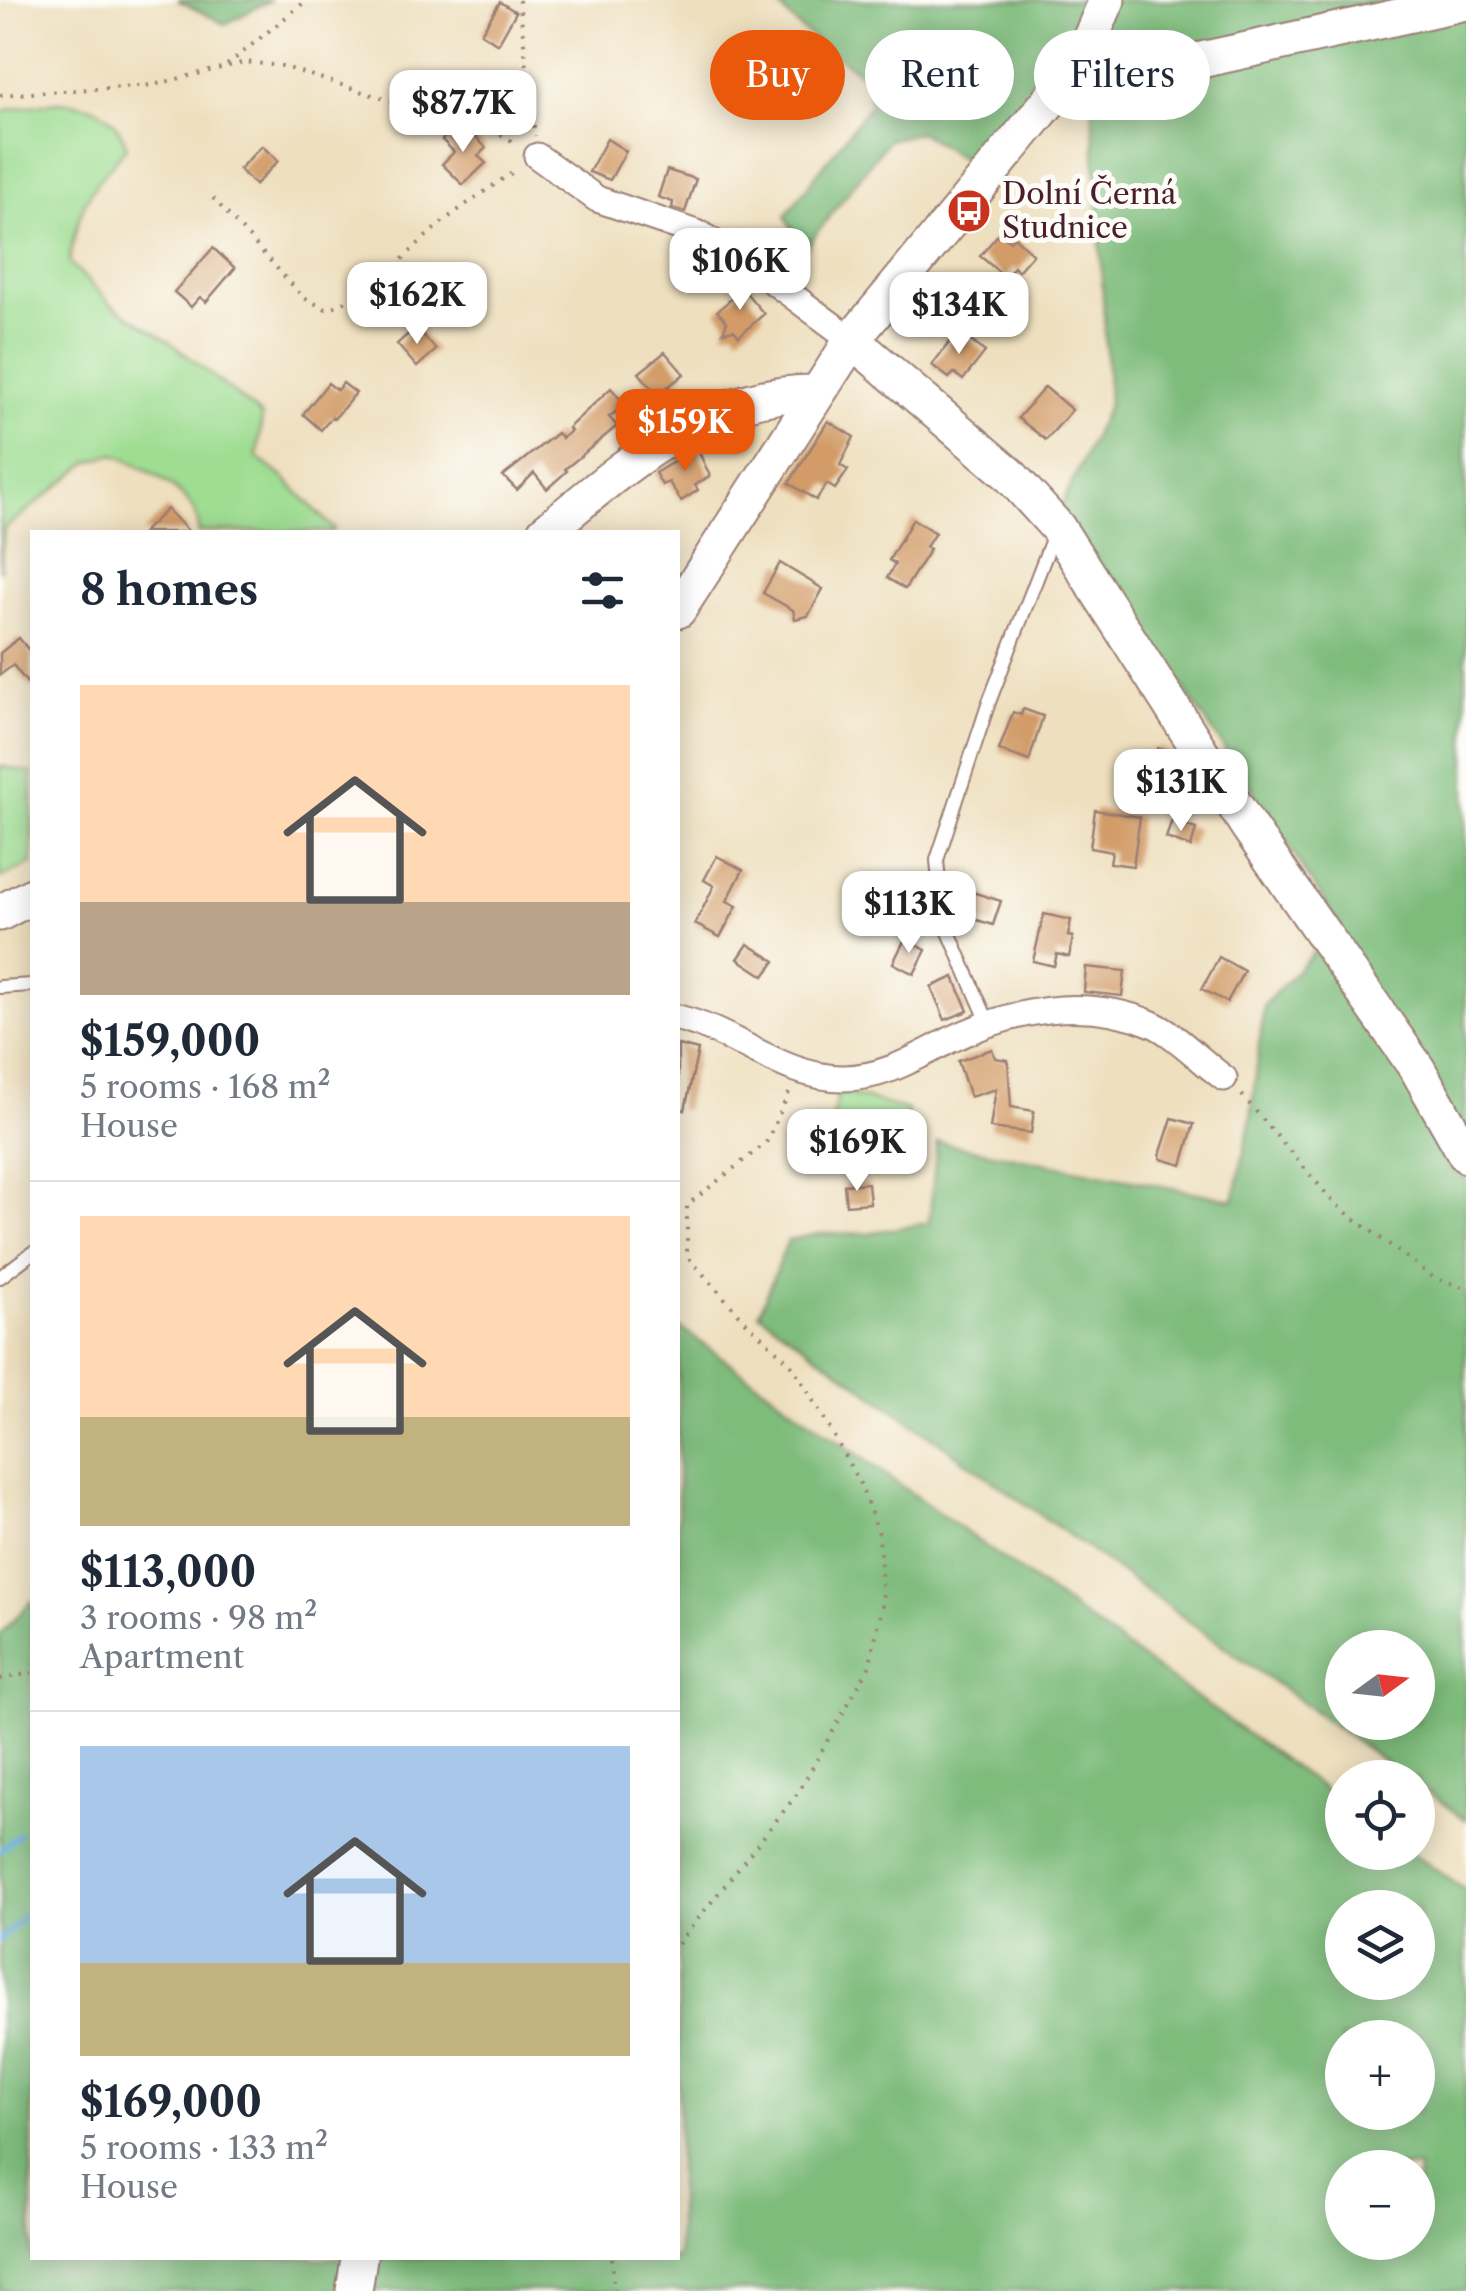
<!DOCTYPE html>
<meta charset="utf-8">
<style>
body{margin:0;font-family:"Libre Caslon Text",serif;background:#f2f2f3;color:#1f2937;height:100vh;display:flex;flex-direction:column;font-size:38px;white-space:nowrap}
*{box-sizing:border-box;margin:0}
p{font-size:32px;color:#747a83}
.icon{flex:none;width:55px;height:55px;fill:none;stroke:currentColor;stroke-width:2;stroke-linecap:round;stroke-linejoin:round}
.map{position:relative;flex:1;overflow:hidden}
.sheet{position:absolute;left:30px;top:530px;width:650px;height:1730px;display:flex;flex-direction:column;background:#fff;border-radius:0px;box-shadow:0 5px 25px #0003}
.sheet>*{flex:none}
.banner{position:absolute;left:710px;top:30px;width:605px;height:90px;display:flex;gap:20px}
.needle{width:65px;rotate:75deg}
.buttons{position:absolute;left:1325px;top:1630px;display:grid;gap:20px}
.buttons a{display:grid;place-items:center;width:110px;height:110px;border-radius:50%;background:#fff;box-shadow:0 5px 25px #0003;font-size:50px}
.price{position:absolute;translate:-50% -85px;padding:0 22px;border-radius:20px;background:#fff;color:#222;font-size:32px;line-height:65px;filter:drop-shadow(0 2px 5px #0008)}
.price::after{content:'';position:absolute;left:50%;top:60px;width:30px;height:22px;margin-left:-15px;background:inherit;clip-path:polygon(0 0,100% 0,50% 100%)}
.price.current{background:#ea580c;color:#fff}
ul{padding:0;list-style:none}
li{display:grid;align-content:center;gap:20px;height:530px;padding:0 50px}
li+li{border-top:2px solid #e0e1e3}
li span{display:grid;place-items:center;height:310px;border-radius:0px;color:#555}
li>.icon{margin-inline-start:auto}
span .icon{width:180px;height:180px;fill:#fffc;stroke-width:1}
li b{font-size:42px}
h2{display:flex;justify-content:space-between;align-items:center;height:120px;padding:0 50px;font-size:42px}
.tag{padding:0 35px;border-radius:45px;background:#fff;box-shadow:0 5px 25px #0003;font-size:35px;line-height:90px}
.tag.current{background:#ea580c;color:#fff}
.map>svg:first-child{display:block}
</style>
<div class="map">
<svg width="1466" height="2291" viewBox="0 0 1466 2291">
<rect width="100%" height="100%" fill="#fdfcf7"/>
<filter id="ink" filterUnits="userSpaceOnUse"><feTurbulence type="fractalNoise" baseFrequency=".01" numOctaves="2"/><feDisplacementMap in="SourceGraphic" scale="20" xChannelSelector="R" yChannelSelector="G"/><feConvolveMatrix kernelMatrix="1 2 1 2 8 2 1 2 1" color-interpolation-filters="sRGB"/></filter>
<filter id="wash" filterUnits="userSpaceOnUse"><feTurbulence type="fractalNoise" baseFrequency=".0048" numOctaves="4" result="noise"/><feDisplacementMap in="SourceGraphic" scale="40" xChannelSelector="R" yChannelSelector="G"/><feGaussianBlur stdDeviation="2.25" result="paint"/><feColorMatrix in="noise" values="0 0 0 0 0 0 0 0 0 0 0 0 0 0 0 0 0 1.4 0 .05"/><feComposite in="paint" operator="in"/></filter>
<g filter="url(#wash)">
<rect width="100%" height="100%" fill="#eedfbe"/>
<g fill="#9edd92" stroke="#747e5e" stroke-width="2.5">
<path d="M56,102C94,103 113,110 127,147C87,192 80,202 69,262L111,304L169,341L262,416L257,457L284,478L334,529L332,532H198C204,496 142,466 114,454L89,462L4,529L0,572V111Z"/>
<path d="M0,766L32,773V864L0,878Z"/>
<path d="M839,1092L908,1110L898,1151L829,1133Z"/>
</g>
<g fill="#7ebc7c" stroke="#646e54" stroke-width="2.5" fill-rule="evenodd">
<path d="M177,0H271L225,24Z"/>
<path d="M773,0H1466V1820L1418,1785V1778L1406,1777L759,1313L788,1240L819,1234L868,1233L929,1223L937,1142L1234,1200L1251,1117L1264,1005L1339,925L1251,787L1060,509L1109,403L1092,103L1064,53L977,168L920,132L888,140L804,250L785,216L870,105L869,80L801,29ZM1342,1648H1418V1722H1342Z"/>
<path d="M678,1326L1342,1802V1852L1412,1853L1466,1891V2291H367L372,2258H678ZM1342,1908H1418V1982H1342ZM1342,2038H1418V2112H1342ZM1342,2168H1418V2242H1342Z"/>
<path d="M32,1601V2258H346L341,2291H0V1634Z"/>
</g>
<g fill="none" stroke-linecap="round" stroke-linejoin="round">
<g stroke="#5faad7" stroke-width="6">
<path d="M0,1850L19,1835"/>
<path d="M0,1940L32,1908"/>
</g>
</g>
<g id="blocks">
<g fill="#d29b68">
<path d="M500,2L516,12L498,44L481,33Z"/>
<path d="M456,125L470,139L474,135L486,148L478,156L486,163L463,185L442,164L454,152L442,140Z"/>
<path d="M607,139L626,151L610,180L589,172Z"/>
<path d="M262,146L278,161L255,185L239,169Z"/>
<path d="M667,170L696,179L685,212L672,208L673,202L658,197Z"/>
<path d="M1000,232L1010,241L1014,237L1033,254L1018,271L1014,267L1005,277L980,256Z"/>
<path d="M213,248L235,268L206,302L200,297L191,307L174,292Z"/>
<path d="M743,289L764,314L739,336L734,330L723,332L727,322L717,311Z"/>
<path d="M416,327L436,350L417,367L397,344Z"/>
<path d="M958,331L985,352L963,380L954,373L949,378L932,365Z"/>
<path d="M665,352L684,374L658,395L639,373Z"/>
<path d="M328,383L337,390L343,383L356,393L334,419L332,417L321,430L303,414Z"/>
<path d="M1045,387L1072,410L1046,440L1018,418Z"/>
<path d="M611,388L625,405L609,417L617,426L565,469L567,471L547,489L534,473L517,490L503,476L557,433L562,438L571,431L568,428Z"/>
<path d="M828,421L854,437L840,465L848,470L835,489L827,484L816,500L789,483Z"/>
<path d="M697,448L710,476L695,485L698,490L681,501L669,482L662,485L655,473Z"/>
<path d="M167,509L189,532H143Z"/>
<path d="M913,519L935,533L926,547L930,549L905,589L887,578L895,564L889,560Z"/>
<path d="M780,563L823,589L808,616L795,619L793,610L763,593Z"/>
<path d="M19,638L32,654V689L13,665L0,675V653Z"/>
<path d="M1023,709L1043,716L1029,761L999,750L1013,712L1021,715Z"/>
<path d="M1158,748L1181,761L1174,779L1169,777L1161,797L1142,789Z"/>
<path d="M1095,810L1140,817L1133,866L1110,863L1112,852L1090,848Z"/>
<path d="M1172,820L1196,829L1191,847L1166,838Z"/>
<path d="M717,856L743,870L727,901L737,906L720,937L695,924L714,886L704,880Z"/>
<path d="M969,891L1001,901L993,925L961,915Z"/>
<path d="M1044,914L1071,920L1068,936L1073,937L1069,957L1057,954L1054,966L1033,961Z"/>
<path d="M905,939L926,950L914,974L893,963Z"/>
<path d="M748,944L775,961L764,976L738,959Z"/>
<path d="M1219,957L1244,971L1227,1002L1202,989Z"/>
<path d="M1086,967L1125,971L1122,996L1084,992Z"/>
<path d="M954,977L968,1011L945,1020L931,987Z"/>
<path d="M678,1045L698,1050L685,1110L678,1109Z"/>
<path d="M992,1049L995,1058L1008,1060L1011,1107L1034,1111L1031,1133L990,1128L996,1089L970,1097L958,1061Z"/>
<path d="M1172,1118L1194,1124L1182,1165L1161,1159L1160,1155Z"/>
<path d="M868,1183L870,1203L846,1205L844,1185Z"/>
</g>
</g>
</g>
<g filter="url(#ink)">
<use href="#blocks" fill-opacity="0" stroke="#9c7f74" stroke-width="2.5"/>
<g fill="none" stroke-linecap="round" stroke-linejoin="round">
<defs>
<g id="lane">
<path d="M0,987L32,985"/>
<path d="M988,1022L942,916L937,860L989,702L1054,534"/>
<path d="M0,1277L32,1253"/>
</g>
<g id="street">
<path d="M537,156L597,199L702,235L759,271L852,340"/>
<path d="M678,1018C734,1031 783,1078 843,1078C883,1078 915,1058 950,1040C1012,1010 1083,996 1150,1023C1173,1032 1203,1063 1224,1078"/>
</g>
<g id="secondary">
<path d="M1079,65L1135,73L1160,69L1466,2"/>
<path d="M852,340L1009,474L1057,527L1248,826L1418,1070L1466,1155"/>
<path d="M545,532C625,466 706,391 817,393"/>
<path d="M678,610L852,340L1079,65L1107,0"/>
<path d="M0,913L32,896"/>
<path d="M354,2291L359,2258"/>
</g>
</defs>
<use href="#lane" stroke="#9c7f74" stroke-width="16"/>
<use href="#street" stroke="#9c7f74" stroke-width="29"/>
<use href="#secondary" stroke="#9c7f74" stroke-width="39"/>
<g stroke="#9c7f74" stroke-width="4" stroke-dasharray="2.5 8" stroke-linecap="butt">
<path d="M519,0L535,136"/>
<path d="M227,65L307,0"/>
<path d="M0,95L153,85L245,62L282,66L388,100L484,126L518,144"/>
<path d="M213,198L304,298L326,309C376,295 406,251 445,220C468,202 493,186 516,170"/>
<path d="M1242,1095L1335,1204L1434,1278L1466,1288"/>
<path d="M0,1679L32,1673"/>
<path d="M678,1944L798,1793L869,1667L883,1603L879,1534L860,1484L825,1420L791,1364L745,1321L687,1256V1205L766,1143L789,1093"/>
<path d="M612,2258L614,2291"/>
</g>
<use href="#lane" stroke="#fff" stroke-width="12"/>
<use href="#street" stroke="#fff" stroke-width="25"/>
<use href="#secondary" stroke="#fff" stroke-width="35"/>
</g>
</g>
<defs>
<symbol id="bus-disc" viewBox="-11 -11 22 22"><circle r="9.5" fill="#c8321e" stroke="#fdfcf7"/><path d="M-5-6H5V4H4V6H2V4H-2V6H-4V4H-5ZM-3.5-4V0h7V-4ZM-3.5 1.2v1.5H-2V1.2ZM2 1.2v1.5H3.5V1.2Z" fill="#fff"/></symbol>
</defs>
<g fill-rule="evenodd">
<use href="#bus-disc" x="944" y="186" width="50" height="50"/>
</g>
<g text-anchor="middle" stroke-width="10" stroke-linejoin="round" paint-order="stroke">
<g font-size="30" fill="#4a1f2b" stroke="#fdfcf7" text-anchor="start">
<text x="1002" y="204">Dolní Černá<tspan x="1002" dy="34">Studnice</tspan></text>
</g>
</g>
</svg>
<div class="buttons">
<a><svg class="needle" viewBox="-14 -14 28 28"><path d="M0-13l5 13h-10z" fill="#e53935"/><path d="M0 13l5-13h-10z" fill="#747a83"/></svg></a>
<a><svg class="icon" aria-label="locate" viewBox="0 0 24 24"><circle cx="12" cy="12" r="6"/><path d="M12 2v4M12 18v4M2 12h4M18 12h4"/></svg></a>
<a><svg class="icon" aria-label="layers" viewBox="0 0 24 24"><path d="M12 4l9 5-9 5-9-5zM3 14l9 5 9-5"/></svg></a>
<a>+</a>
<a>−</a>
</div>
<b class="price" style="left:463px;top:155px">$87.7K</b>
<b class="price" style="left:740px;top:313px">$106K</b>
<b class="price" style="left:417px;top:347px">$162K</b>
<b class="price" style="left:959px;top:357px">$134K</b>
<b class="price current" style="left:685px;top:474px">$159K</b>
<b class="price" style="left:1181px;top:834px">$131K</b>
<b class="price" style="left:909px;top:956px">$113K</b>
<b class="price" style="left:857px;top:1194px">$169K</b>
<div class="banner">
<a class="tag current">Buy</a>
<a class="tag">Rent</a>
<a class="tag">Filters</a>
</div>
<section class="sheet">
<h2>8 homes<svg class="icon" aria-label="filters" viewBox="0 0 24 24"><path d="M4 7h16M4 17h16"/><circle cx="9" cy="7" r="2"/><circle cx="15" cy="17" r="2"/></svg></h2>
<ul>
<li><span style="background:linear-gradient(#ffd9b3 70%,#b9a48a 0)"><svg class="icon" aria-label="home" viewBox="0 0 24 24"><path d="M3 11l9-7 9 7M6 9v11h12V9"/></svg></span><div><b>$159,000</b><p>5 rooms · 168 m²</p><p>House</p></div></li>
<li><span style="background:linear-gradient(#ffd9b3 65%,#c2b280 0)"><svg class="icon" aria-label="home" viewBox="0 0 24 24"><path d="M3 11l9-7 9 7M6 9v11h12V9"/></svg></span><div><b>$113,000</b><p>3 rooms · 98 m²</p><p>Apartment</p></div></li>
<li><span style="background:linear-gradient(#a9c7e8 70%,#c2b280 0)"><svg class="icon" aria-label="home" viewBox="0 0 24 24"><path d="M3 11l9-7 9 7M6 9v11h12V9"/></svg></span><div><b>$169,000</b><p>5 rooms · 133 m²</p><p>House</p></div></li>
</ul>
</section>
</div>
